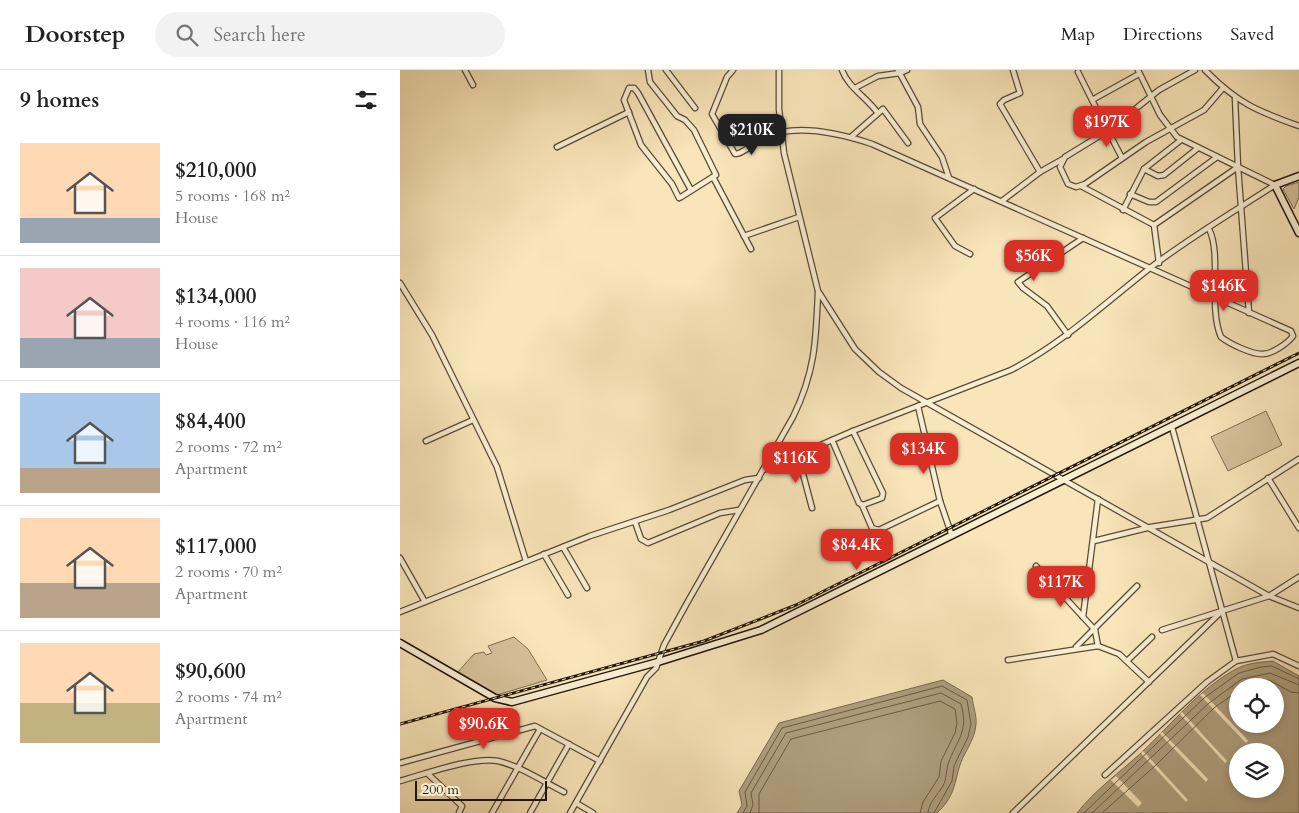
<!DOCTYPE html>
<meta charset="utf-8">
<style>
body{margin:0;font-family:Cardo,serif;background:#f2f2f2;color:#222;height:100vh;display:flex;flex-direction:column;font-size:19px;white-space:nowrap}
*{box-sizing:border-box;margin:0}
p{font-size:16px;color:#767676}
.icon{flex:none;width:28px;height:28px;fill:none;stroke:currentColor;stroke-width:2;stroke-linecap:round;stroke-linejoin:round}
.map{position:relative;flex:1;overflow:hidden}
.drawer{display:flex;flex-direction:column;background:#fff;width:400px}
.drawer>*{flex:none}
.controls{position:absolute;left:829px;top:608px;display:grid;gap:10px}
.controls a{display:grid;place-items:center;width:55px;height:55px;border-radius:50%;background:#fff;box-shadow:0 2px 8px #0003;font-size:25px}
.scale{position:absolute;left:15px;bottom:12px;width:132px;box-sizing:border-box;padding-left:5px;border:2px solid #22170a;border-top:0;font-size:14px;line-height:18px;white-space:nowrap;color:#22170a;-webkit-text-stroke:4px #faeed2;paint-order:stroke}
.price{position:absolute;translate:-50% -42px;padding:0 11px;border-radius:10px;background:#d93025;color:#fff;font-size:16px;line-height:32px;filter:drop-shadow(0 1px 2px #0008)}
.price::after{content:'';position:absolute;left:50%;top:30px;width:15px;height:11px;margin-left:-8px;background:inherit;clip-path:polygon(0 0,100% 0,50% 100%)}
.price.selected{background:#222;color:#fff}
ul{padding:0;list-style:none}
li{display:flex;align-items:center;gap:15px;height:125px;padding:0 20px}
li+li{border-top:1px solid #e0e0e0}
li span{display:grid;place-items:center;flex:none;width:140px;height:100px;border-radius:0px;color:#555}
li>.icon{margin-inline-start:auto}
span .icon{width:60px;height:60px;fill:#fffc;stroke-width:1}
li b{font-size:21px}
h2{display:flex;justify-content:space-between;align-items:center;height:60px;padding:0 20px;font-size:21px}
header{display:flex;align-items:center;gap:30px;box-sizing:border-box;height:70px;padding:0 25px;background:#fff;border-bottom:1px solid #e0e0e0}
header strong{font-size:24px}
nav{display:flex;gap:28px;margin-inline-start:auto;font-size:18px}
.search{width:350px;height:45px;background:#f2f2f2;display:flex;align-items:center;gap:12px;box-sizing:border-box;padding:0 18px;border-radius:28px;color:#767676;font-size:19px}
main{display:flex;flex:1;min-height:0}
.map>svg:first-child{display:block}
</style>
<header>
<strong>Doorstep</strong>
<div class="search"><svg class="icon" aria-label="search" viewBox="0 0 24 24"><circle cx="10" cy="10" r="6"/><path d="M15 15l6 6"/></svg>Search here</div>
<nav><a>Map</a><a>Directions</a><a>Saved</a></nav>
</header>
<main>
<section class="drawer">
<h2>9 homes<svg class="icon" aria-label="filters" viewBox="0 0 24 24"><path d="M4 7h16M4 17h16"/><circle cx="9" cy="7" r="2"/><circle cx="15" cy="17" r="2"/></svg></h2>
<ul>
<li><span style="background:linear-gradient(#ffd9b3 75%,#9aa5b1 0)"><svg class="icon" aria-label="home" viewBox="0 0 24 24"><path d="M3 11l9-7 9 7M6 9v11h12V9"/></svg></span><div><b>$210,000</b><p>5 rooms · 168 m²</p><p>House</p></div></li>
<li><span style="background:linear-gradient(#f6c9c9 70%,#9aa5b1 0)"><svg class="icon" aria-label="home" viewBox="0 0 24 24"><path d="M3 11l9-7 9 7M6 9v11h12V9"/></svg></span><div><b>$134,000</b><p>4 rooms · 116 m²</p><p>House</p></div></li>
<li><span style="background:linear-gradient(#a9c7e8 75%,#b9a48a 0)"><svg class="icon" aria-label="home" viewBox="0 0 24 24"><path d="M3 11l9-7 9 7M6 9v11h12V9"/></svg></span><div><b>$84,400</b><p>2 rooms · 72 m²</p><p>Apartment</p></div></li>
<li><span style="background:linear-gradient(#ffd9b3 65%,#b9a48a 0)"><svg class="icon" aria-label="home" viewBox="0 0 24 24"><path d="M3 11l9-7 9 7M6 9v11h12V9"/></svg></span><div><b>$117,000</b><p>2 rooms · 70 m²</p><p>Apartment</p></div></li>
<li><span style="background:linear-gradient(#ffd9b3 60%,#c2b280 0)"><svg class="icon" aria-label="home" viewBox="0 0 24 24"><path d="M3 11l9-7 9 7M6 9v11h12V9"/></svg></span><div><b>$90,600</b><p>2 rooms · 74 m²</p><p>Apartment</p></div></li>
</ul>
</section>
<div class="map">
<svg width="899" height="743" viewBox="0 0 899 743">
<rect width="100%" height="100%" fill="#f8e5b9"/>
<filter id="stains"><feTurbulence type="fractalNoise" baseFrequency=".004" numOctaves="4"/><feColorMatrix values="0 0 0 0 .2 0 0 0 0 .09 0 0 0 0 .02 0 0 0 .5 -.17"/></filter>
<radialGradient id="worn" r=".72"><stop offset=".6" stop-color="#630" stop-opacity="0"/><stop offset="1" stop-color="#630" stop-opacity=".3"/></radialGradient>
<g fill="#d4c29b" stroke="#7b6c52">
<path d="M899,112V127L894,139L883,119L886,116Z"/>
<path d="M866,341L882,375L828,401L811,367Z"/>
<path d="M114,567L128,579L147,610L97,625L57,603L74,584L84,582L86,585L92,583L88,576Z"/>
</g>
<g fill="#af9f7e" stroke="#776950" fill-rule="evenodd">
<path d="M873,591L899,606V743H677C695,720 720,702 741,683C772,654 799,619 836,599C847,593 861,592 873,591ZM838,616H875V654H838ZM838,681H875V719H838Z"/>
<path d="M543,610L572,627C573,636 577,646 576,654C575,671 563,683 559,698C554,717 553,728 537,743H337L342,735L339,721L379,653Z"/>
</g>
<g fill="#f8e5b9">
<path d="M803,623L843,665L848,671L846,673L800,625Z"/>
<path d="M782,642L827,691L825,693L780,644Z"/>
<path d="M762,662L808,709L806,712L760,664Z"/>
<path d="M743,681L788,730L786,732L741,683Z"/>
<path d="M716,706L742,733L738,737L711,710Z"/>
</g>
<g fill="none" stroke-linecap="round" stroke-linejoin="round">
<g stroke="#685b44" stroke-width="1">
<path d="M845,616L869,610L891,622L899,623"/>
<path d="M343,743L347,736L345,722L382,658L542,616L567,630L571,654L568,667L554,696L552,711L534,743"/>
<path d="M350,743L353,735L351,723L386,663L541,623L561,634C569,662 557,669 548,694C546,701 547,708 543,716C538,724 528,734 528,743"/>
<path d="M359,743V724L391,669L540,631L555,639L557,653L555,663L541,691L539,707L523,732L520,743"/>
<path d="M684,743L804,628L839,603L861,597L872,596L899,609"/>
<path d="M692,743L809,633L842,609L870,603L899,615"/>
<path d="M702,743L756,695L814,638L838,621"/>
</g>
<defs>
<g id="street">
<path d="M65,0L73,15"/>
<path d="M248,0L250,12L266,32L277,46L285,50L294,60L316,105L281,127L279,128L272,114L241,75L224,30L229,18H234L238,23L291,120"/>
<path d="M266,0L295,38"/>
<path d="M333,0L327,7L312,44L335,84C344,84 355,71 365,67C397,53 439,63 472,74L891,261L893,266C888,273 871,285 862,284C851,284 830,274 821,267C808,238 822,184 809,159"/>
<path d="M379,0V39L384,83L418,221L455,279L479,302L501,318L869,526L899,538"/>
<path d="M442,0C448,17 466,27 477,42"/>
<path d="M498,0L518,37L520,54L542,87L549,108"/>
<path d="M795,0L759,20L709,60L665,87L660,97L668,114L676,117L685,114L746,72L804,40L823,18"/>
<path d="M805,0C837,33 857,41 899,56"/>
<path d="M678,2L692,30L739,4"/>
<path d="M455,18L478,6L500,3L507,0"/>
<path d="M835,28L838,97"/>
<path d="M692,30L722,88"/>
<path d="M451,67L483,39L508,73"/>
<path d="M157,77L229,42"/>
<path d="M744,99L758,106L764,105L798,78"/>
<path d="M640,102L663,89"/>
<path d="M313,107L351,179"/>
<path d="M681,116L754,155"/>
<path d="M730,124L749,132H756L817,87"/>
<path d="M602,131L640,102L600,34L604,30L620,23L613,0"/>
<path d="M723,140L744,99L781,70"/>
<path d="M344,166L399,147"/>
<path d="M570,184L555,176L535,148L574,119"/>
<path d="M759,193L754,155L838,97L849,243"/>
<path d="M0,213L32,265L97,397L126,491"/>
<path d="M668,265L647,236L623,218L618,212L683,168"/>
<path d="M518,336L540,431L552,466"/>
<path d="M772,357L836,591"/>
<path d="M432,370L459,433L463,435L482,428L483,423L453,361"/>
<path d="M26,371L73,350"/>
<path d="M398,385L412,438"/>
<path d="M363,400L453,361L611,300C663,273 704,234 750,198C789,168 833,142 875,115L777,67L760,45L738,0"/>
<path d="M868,408L899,458"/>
<path d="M462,435L472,458L479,460L540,431"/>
<path d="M235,452L241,469L248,473L320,443L339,440"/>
<path d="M694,471L751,457L807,448L899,389"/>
<path d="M163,477L187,518"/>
<path d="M144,484L168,525"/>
<path d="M0,488L25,532"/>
<path d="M636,496L695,560L698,576"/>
<path d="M0,542L190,466L269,440L345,410L359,408"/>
<path d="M683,547L698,429"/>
<path d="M762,560L869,526L899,507"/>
<path d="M676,577L737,516"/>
<path d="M608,590L698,576L719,584L749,612"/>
<path d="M728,590L752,567"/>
<path d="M0,693L135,656L200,691"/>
<path d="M28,704L62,736L59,743"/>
<path d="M705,705L807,612L836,591L873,584L899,596"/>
<path d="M0,711C25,704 74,686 98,691C120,696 144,712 164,722"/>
<path d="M176,733L193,743"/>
<path d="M92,743L140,659"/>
<path d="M130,743L169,674"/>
<path d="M170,743L247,607L256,598L264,575L287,533L393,347C415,302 416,271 418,222"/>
<path d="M613,743L822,541"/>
</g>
<g id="secondary">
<path d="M899,106L875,115L899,163"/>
<path d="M0,573L95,628L112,632L258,592L361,560L899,293"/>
</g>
</defs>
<use href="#street" stroke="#584a36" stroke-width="7"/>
<use href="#secondary" stroke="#22170a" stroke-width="9"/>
<use href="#street" stroke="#faeed2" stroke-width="4.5"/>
<use href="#secondary" stroke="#faeed2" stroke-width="6"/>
<defs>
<path id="rail" d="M0,654L304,571L396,535L899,283"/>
</defs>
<use href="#rail" stroke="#22170a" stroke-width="3"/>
<use href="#rail" stroke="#faeed2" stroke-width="1" stroke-dasharray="4" stroke-linecap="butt"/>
</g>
<rect width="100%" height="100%" filter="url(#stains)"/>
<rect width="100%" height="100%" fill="url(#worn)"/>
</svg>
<div class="controls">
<a><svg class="icon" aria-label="locate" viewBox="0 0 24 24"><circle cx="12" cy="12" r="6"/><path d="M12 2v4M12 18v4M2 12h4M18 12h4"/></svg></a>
<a><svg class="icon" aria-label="layers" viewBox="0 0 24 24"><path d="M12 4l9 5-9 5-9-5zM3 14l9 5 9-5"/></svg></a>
</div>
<div class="scale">200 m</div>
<b class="price" style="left:707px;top:78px">$197K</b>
<b class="price selected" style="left:352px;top:86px">$210K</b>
<b class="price" style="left:634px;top:212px">$56K</b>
<b class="price" style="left:824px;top:242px">$146K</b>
<b class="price" style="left:524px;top:405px">$134K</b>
<b class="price" style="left:396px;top:414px">$116K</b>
<b class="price" style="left:457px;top:501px">$84.4K</b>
<b class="price" style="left:661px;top:538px">$117K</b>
<b class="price" style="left:84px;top:680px">$90.6K</b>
</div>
</main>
